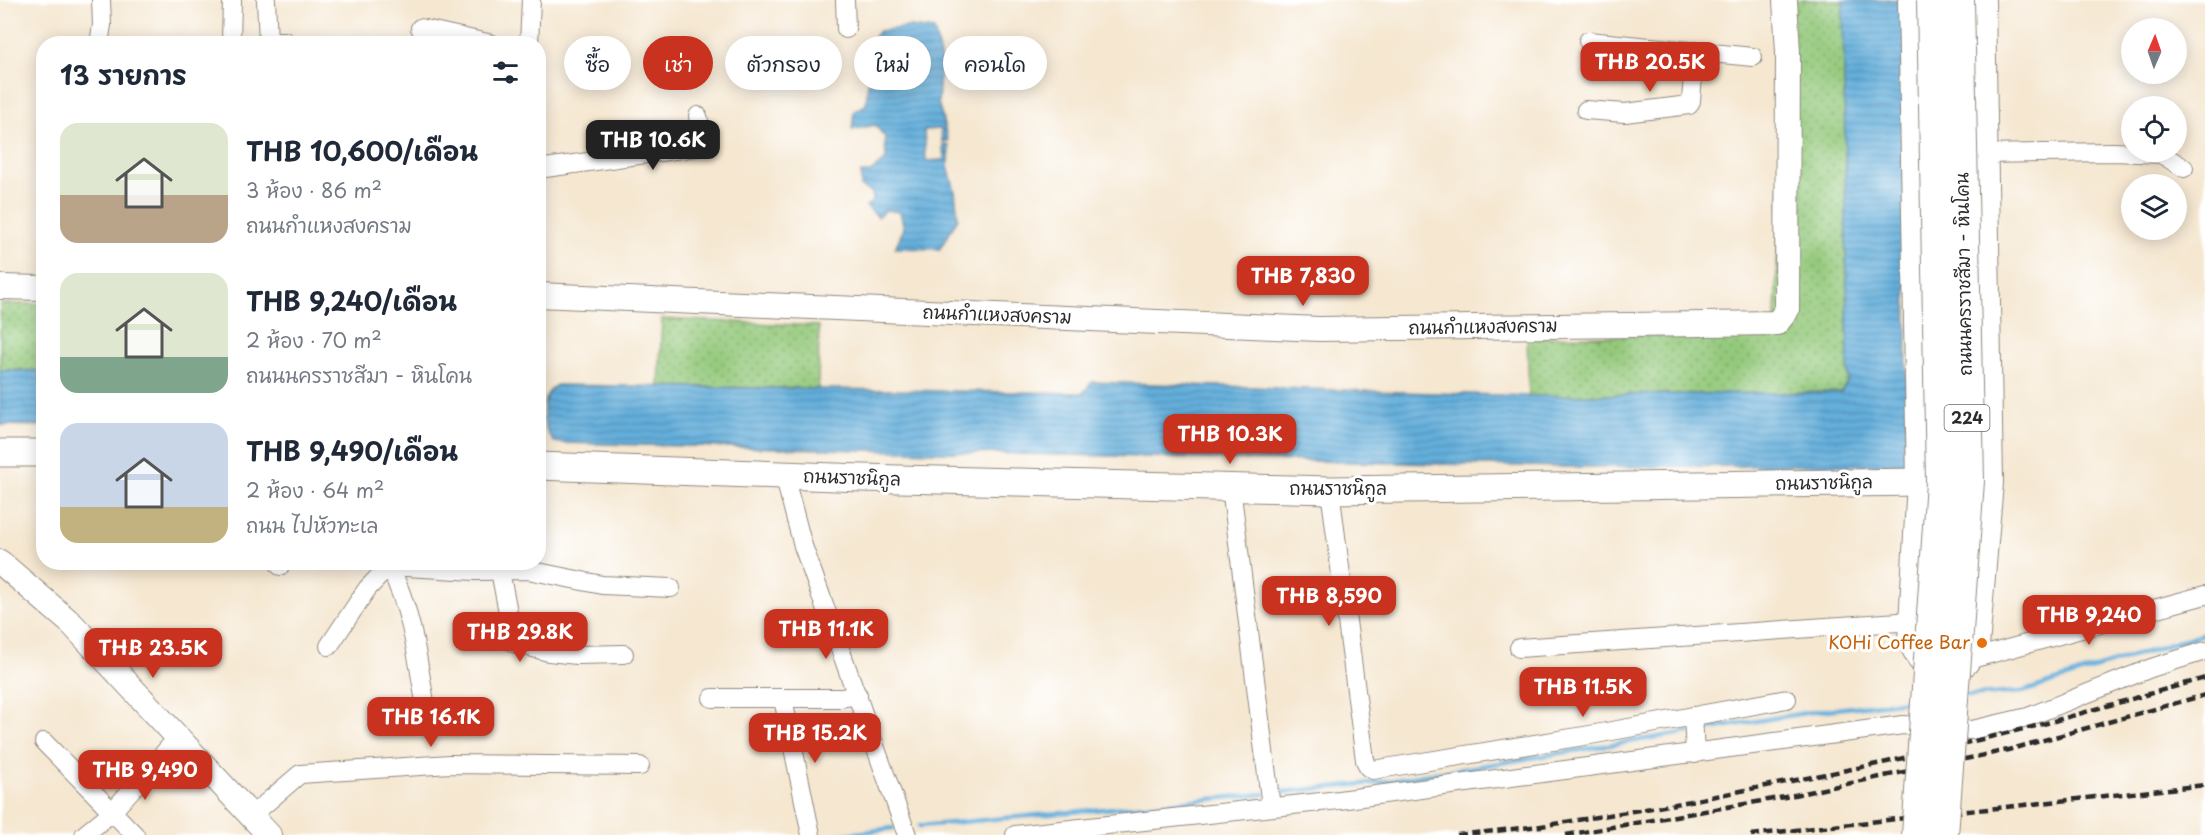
<!DOCTYPE html>
<html lang="th">
<meta charset="utf-8">
<style>
body{margin:0;font-family:"Playpen Sans","Playpen Sans Thai",sans-serif;background:#f2f2f3;color:#1f2937;height:100vh;display:flex;flex-direction:column;font-size:22px;white-space:nowrap}
*{box-sizing:border-box;margin:0}
p{font-size:20px;color:#747a83}
.icon{flex:none;width:33px;height:33px;fill:none;stroke:currentColor;stroke-width:2;stroke-linecap:round;stroke-linejoin:round}
.map{position:relative;flex:1;overflow:hidden}
.details{position:absolute;left:36px;top:36px;width:510px;height:534px;display:flex;flex-direction:column;background:#fff;border-radius:24px;box-shadow:0 3px 15px #0003}
.details>*{flex:none}
.top-card{position:absolute;left:564px;top:36px;width:570px;height:54px;display:flex;gap:12px}
.needle{width:39px;rotate:2deg}
.tools{position:absolute;left:2121px;top:18px;display:grid;gap:12px}
.tools a{display:grid;place-items:center;width:66px;height:66px;border-radius:50%;background:#fff;box-shadow:0 3px 15px #0003;font-size:30px}
.price{position:absolute;translate:-50% -51px;padding:0 14px;border-radius:12px;background:#c8321e;color:#fff;font-size:20px;line-height:39px;filter:drop-shadow(0 2px 3px #0008)}
.price::after{content:'';position:absolute;left:50%;top:36px;width:18px;height:14px;margin-left:-9px;background:inherit;clip-path:polygon(0 0,100% 0,50% 100%)}
.price.selected{background:#222;color:#fff}
ul{padding:0;list-style:none}
li{display:flex;align-items:center;gap:18px;height:150px;padding:0 24px}
li span{display:grid;place-items:center;flex:none;width:168px;height:120px;border-radius:18px;color:#555}
li>.icon{margin-inline-start:auto}
span .icon{width:72px;height:72px;fill:#fffc;stroke-width:1}
li b{font-size:26px}
h2{display:flex;justify-content:space-between;align-items:center;height:72px;padding:0 24px;font-size:26px}
.pill{padding:0 21px;border-radius:27px;background:#fff;box-shadow:0 3px 15px #0003;font-size:21px;line-height:54px}
.pill.selected{background:#c8321e;color:#fff}
.map>svg:first-child{display:block}
</style>
<div class="map">
<svg width="2205" height="835" viewBox="0 0 2205 835">
<defs>
<pattern id="park-dots" width="8" height="8" patternUnits="userSpaceOnUse" patternTransform="scale(1.5)"><rect width="8" height="8" fill="#94c97b"/><path d="M2 2h.1M6 6h.1" fill="none" stroke="#79a365" stroke-width="1.8" stroke-linecap="round"/></pattern>
<pattern id="water-rules" width="6" height="5" patternUnits="userSpaceOnUse" patternTransform="scale(1.5)"><rect width="6" height="5" fill="#64afdc"/><path d="M0 2.5h6" fill="none" stroke="#538fb3"/></pattern>
</defs>
<rect width="100%" height="100%" fill="#fff"/>
<filter id="ink" filterUnits="userSpaceOnUse"><feTurbulence type="fractalNoise" baseFrequency=".0167" numOctaves="2"/><feDisplacementMap in="SourceGraphic" scale="12" xChannelSelector="R" yChannelSelector="G"/><feConvolveMatrix kernelMatrix="1 2 1 2 8 2 1 2 1" color-interpolation-filters="sRGB"/></filter>
<filter id="wash" filterUnits="userSpaceOnUse"><feTurbulence type="fractalNoise" baseFrequency=".008" numOctaves="4" result="noise"/><feDisplacementMap in="SourceGraphic" scale="24" xChannelSelector="R" yChannelSelector="G"/><feGaussianBlur stdDeviation="1.35" result="paint"/><feColorMatrix in="noise" values="0 0 0 0 0 0 0 0 0 0 0 0 0 0 0 0 0 1.4 0 .05"/><feComposite in="paint" operator="in"/></filter>
<g filter="url(#wash)">
<rect width="100%" height="100%" fill="#f5e7d0"/>
<g fill="url(#park-dots)" stroke="#607a53" stroke-width="1.5">
<path d="M1790,0H1843L1848,381L1841,392L1529,396L1527,337L1774,334Z"/>
<path d="M0,304H43V371L0,370Z"/>
<path d="M662,319L819,326L818,389L659,386Z"/>
</g>
<g fill="url(#water-rules)" stroke="#486d84" stroke-width="1.5">
<path d="M1843,0H1906L1907,465L1566,467L562,443L554,442C541,428 538,395 557,385L1083,393L1092,382L1529,396L1841,392L1848,381Z"/>
<path d="M909,27L934,30L941,61L938,102L948,141L942,142L941,129L924,130L926,161L944,160L943,145H949L948,166L955,191L958,218L940,249L895,248L904,228L900,212L885,210L878,217L866,206L873,201L872,192L861,187V173H869L886,160L885,137L875,125L852,130L854,111L866,105L869,70V43L879,31Z"/>
<path d="M0,370L43,371V426L0,425Z"/>
</g>
<g fill="none" stroke-linecap="round" stroke-linejoin="round">
<g stroke="#64afdc" stroke-width="4.5">
<path d="M1964,696L2022,692L2205,633"/>
<path d="M1697,731L1817,711L1917,700"/>
<path d="M1273,793L1383,782L1689,732"/>
<path d="M920,826L1264,794"/>
<path d="M842,835L893,828"/>
</g>
</g>
</g>
<g filter="url(#ink)">
<g fill="none" stroke-linecap="round" stroke-linejoin="round">
<defs>
<g id="minor">
<path d="M266,0L268,41H285"/>
<path d="M845,0L846,29"/>
<path d="M420,28L492,44"/>
<path d="M1588,41L1753,57"/>
<path d="M99,44L102,25L101,0"/>
<path d="M231,44L232,0"/>
<path d="M529,44L531,0"/>
<path d="M1586,110L1625,113L1689,105L1691,101L1695,51"/>
<path d="M1983,154L2114,152L2161,154L2184,168"/>
<path d="M538,169L703,146L698,116"/>
<path d="M784,475L803,546L907,835"/>
<path d="M1231,487L1271,807"/>
<path d="M1330,490L1365,760L1368,767L1373,770L1590,735L1787,699"/>
<path d="M280,566V562"/>
<path d="M500,571L514,643L549,652L577,655L624,654"/>
<path d="M329,646L367,589L389,566V562"/>
<path d="M1519,648L1914,621"/>
<path d="M1964,661L2205,595"/>
<path d="M712,698H841L858,695"/>
<path d="M783,699L811,835"/>
<path d="M426,709C418,661 412,610 389,566L475,571L528,570L602,585L671,588"/>
<path d="M1693,716L1695,754"/>
<path d="M44,742L135,835"/>
<path d="M251,816L300,774L450,764L640,766"/>
<path d="M84,835L112,812L178,737"/>
<path d="M1015,835L1339,800L1903,725L1972,730L2028,717L2151,668L2205,651"/>
</g>
<g id="tertiary">
<path d="M0,287L44,288"/>
<path d="M538,295L1319,329L1777,323L1787,310L1788,52L1785,0"/>
<path d="M0,562L72,624L269,835"/>
</g>
<g id="secondary">
<path d="M0,453H44"/>
<path d="M538,466L862,478L1330,490L1922,482"/>
</g>
<path id="primary" d="M1913,0L1922,482L1913,641L1923,659L1942,668L1964,661L1974,646L1988,483L1980,0"/>
</defs>
<use href="#minor" stroke="#90897e" stroke-width="20"/>
<use href="#tertiary" stroke="#90897e" stroke-width="26"/>
<use href="#secondary" stroke="#90897e" stroke-width="29"/>
<use href="#primary" stroke="#90897e" stroke-width="32"/>
<use href="#minor" stroke="#fff" stroke-width="18"/>
<use href="#tertiary" stroke="#fff" stroke-width="24"/>
<use href="#secondary" stroke="#fff" stroke-width="27"/>
<use href="#primary" stroke="#fff" stroke-width="30"/>
<g stroke="#2b2b2b" stroke-width="4.5" stroke-dasharray="9 4.5" stroke-linecap="butt">
<path d="M1457,835L1541,826L1670,805L1887,762L2040,725L2205,678"/>
<path d="M1566,835L1785,797L2008,750L2205,695"/>
<path d="M1751,835L2205,785"/>
</g>
<defs>
<g id="primary-bridge">
<path d="M1917,835L1941,482L1932,0"/>
<path d="M1943,835L1969,481L1959,0"/>
</g>
</defs>
<use href="#primary-bridge" stroke="#90897e" stroke-width="32" stroke-linecap="butt"/>
<use href="#primary-bridge" stroke="#fff" stroke-width="30"/>
</g>
</g>
<circle fill="#e8710a" stroke="#fff" stroke-width="2" cx="1982" cy="643" r="6"/>
<g text-anchor="middle" stroke-width="6" stroke-linejoin="round" paint-order="stroke">
<rect fill="#fff" stroke="#6b6b6b" stroke-width="1.5" x="1944.5" y="405" width="45" height="26" rx="4.5"/>
<g font-size="16" font-weight="bold" fill="#2b2b2b">
<text x="1967" y="424">224</text>
</g>
<g font-size="18" fill="#2b2b2b" stroke="#fff">
<text transform="translate(1964 274) rotate(-91)" y="6">ถนนนครราชสีมา - หินโคน</text>
<text transform="translate(997 315) rotate(2)" y="6">ถนนกำแหงสงคราม</text>
<text transform="translate(1483 327) rotate(-1)" y="6">ถนนกำแหงสงคราม</text>
<text transform="translate(852 478) rotate(2)" y="6">ถนนราชนิกูล</text>
<text transform="translate(1824 483) rotate(-1)" y="6">ถนนราชนิกูล</text>
<text x="1338" y="495">ถนนราชนิกูล</text>
</g>
<g font-size="18" fill="#c56008" stroke="#fff" text-anchor="end">
<text x="1970" y="649">KOHi Coffee Bar</text>
</g>
</g>
</svg>
<div class="tools">
<a><svg class="needle" viewBox="-14 -14 28 28"><path d="M0-13l5 13h-10z" fill="#e53935"/><path d="M0 13l5-13h-10z" fill="#747a83"/></svg></a>
<a><svg class="icon" aria-label="locate" viewBox="0 0 24 24"><circle cx="12" cy="12" r="6"/><path d="M12 2v4M12 18v4M2 12h4M18 12h4"/></svg></a>
<a><svg class="icon" aria-label="layers" viewBox="0 0 24 24"><path d="M12 4l9 5-9 5-9-5zM3 14l9 5 9-5"/></svg></a>
</div>
<b class="price" style="left:1650px;top:93px">THB 20.5K</b>
<b class="price selected" style="left:653px;top:171px">THB 10.6K</b>
<b class="price" style="left:1303px;top:307px">THB 7,830</b>
<b class="price" style="left:1230px;top:465px">THB 10.3K</b>
<b class="price" style="left:1329px;top:627px">THB 8,590</b>
<b class="price" style="left:2089px;top:646px">THB 9,240</b>
<b class="price" style="left:826px;top:660px">THB 11.1K</b>
<b class="price" style="left:520px;top:663px">THB 29.8K</b>
<b class="price" style="left:153px;top:679px">THB 23.5K</b>
<b class="price" style="left:1583px;top:718px">THB 11.5K</b>
<b class="price" style="left:431px;top:748px">THB 16.1K</b>
<b class="price" style="left:815px;top:764px">THB 15.2K</b>
<b class="price" style="left:145px;top:801px">THB 9,490</b>
<div class="top-card">
<a class="pill">ซื้อ</a>
<a class="pill selected">เช่า</a>
<a class="pill">ตัวกรอง</a>
<a class="pill">ใหม่</a>
<a class="pill">คอนโด</a>
</div>
<section class="details">
<h2>13 รายการ<svg class="icon" aria-label="filters" viewBox="0 0 24 24"><path d="M4 7h16M4 17h16"/><circle cx="9" cy="7" r="2"/><circle cx="15" cy="17" r="2"/></svg></h2>
<ul>
<li><span style="background:linear-gradient(#dfe7d0 60%,#b9a48a 0)"><svg class="icon" aria-label="home" viewBox="0 0 24 24"><path d="M3 11l9-7 9 7M6 9v11h12V9"/></svg></span><div><b>THB 10,600/เดือน</b><p>3 ห้อง · 86 m²</p><p>ถนนกำแหงสงคราม</p></div></li>
<li><span style="background:linear-gradient(#dfe7d0 70%,#7fa58c 0)"><svg class="icon" aria-label="home" viewBox="0 0 24 24"><path d="M3 11l9-7 9 7M6 9v11h12V9"/></svg></span><div><b>THB 9,240/เดือน</b><p>2 ห้อง · 70 m²</p><p>ถนนนครราชสีมา - หินโคน</p></div></li>
<li><span style="background:linear-gradient(#c9d6e8 70%,#c2b280 0)"><svg class="icon" aria-label="home" viewBox="0 0 24 24"><path d="M3 11l9-7 9 7M6 9v11h12V9"/></svg></span><div><b>THB 9,490/เดือน</b><p>2 ห้อง · 64 m²</p><p>ถนน ไปหัวทะเล</p></div></li>
</ul>
</section>
</div>
